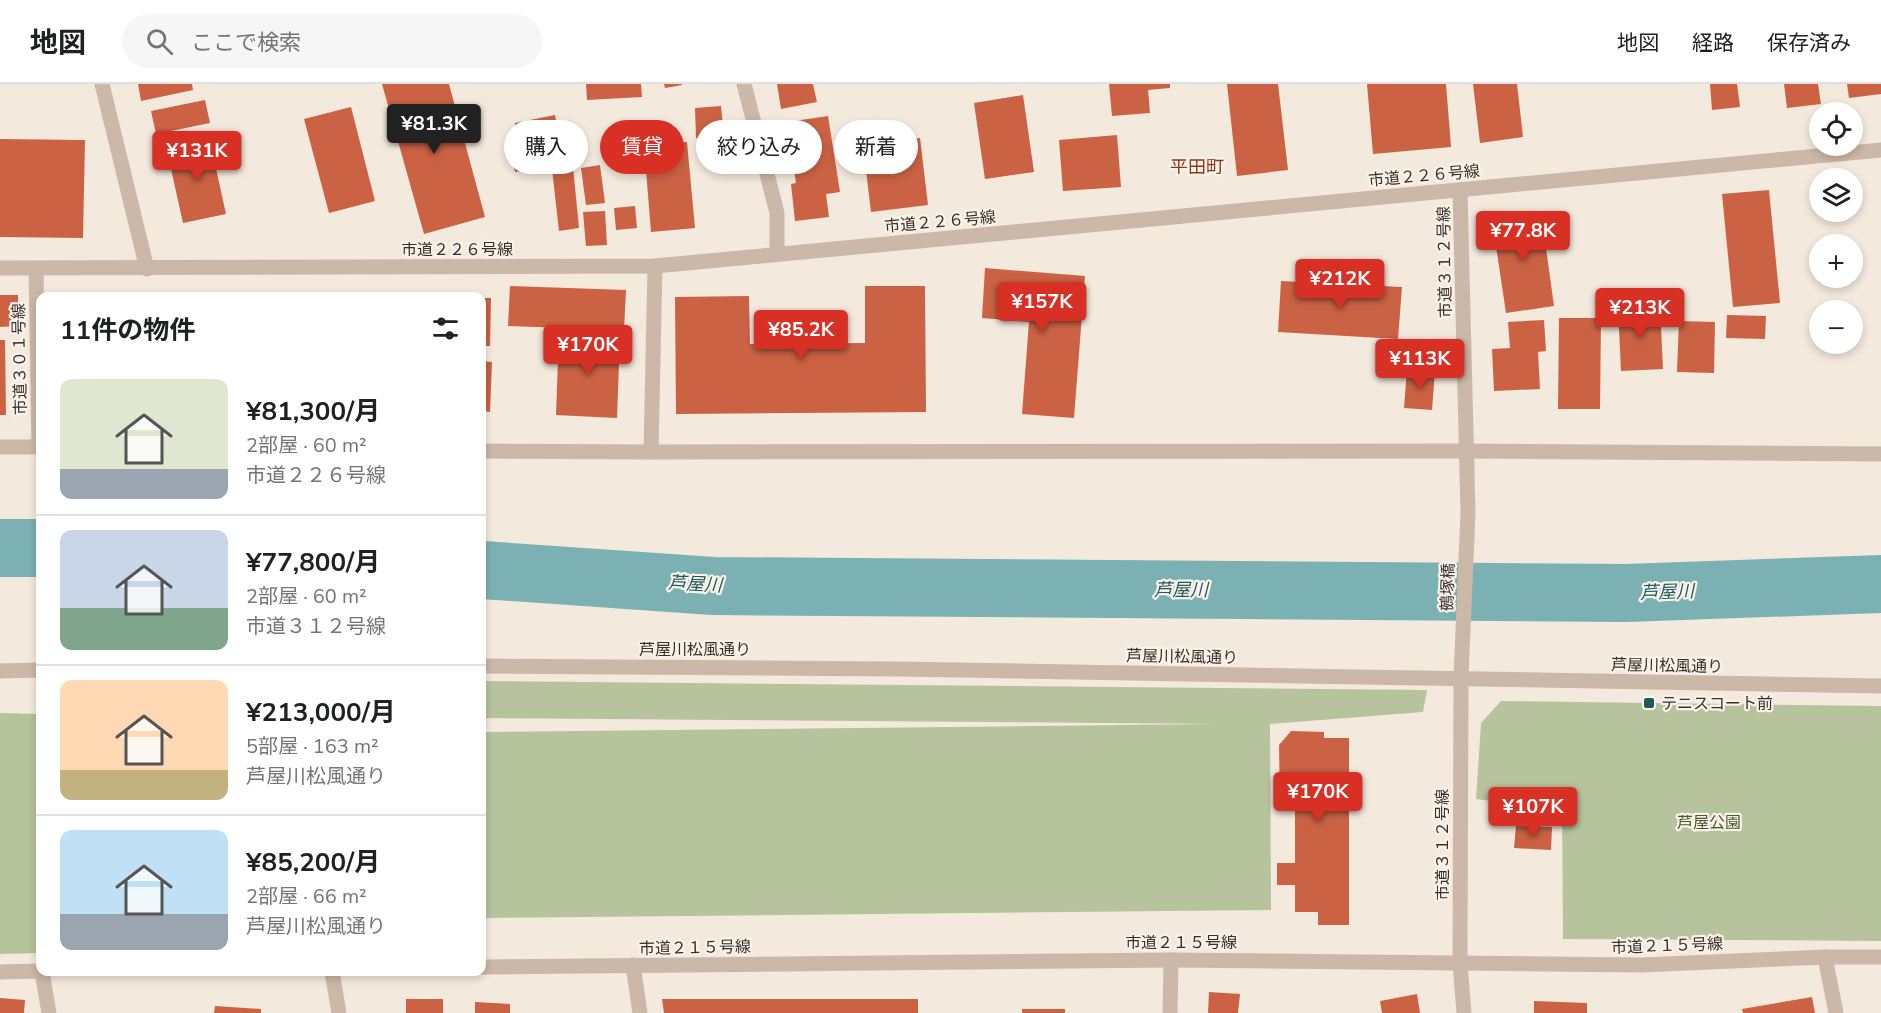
<!DOCTYPE html>
<html lang="ja">
<meta charset="utf-8">
<style>
body{margin:0;font-family:"Nunito Sans","Noto Sans JP",sans-serif;background:#f6f6f6;color:#202124;height:100vh;display:flex;flex-direction:column;font-size:22px;white-space:nowrap}
*{box-sizing:border-box;margin:0}
p{font-size:20px;color:#757577}
.icon{flex:none;width:33px;height:33px;fill:none;stroke:currentColor;stroke-width:2;stroke-linecap:round;stroke-linejoin:round}
.map{position:relative;flex:1;overflow:hidden}
.details{position:absolute;left:36px;top:208px;width:450px;height:684px;display:flex;flex-direction:column;background:#fff;border-radius:12px;box-shadow:0 3px 9px #0003}
.details>*{flex:none}
.top-card{position:absolute;left:504px;top:36px;width:570px;height:54px;display:flex;gap:12px}
.buttons{position:absolute;left:1809px;top:18px;display:grid;gap:12px}
.buttons a{display:grid;place-items:center;width:54px;height:54px;border-radius:50%;background:#fff;box-shadow:0 3px 9px #0003;font-size:30px}
.price{position:absolute;translate:-50% -51px;padding:0 14px;border-radius:6px;background:#d93025;color:#fff;font-size:20px;line-height:39px;filter:drop-shadow(0 2px 3px #0008)}
.price::after{content:'';position:absolute;left:50%;top:36px;width:18px;height:14px;margin-left:-9px;background:inherit;clip-path:polygon(0 0,100% 0,50% 100%)}
.price.on{background:#222;color:#fff}
ul{padding:0;list-style:none}
li{display:flex;align-items:center;gap:18px;height:150px;padding:0 24px}
li+li{border-top:2px solid #e0e0e0}
li span{display:grid;place-items:center;flex:none;width:168px;height:120px;border-radius:12px;color:#555}
li>.icon{margin-inline-start:auto}
span .icon{width:72px;height:72px;fill:#fffc;stroke-width:1}
li b{font-size:26px}
h2{display:flex;justify-content:space-between;align-items:center;height:72px;padding:0 24px;font-size:26px}
.pill{padding:0 21px;border-radius:27px;background:#fff;box-shadow:0 3px 9px #0003;font-size:21px;line-height:54px}
.pill.on{background:#d93025;color:#fff}
header{display:flex;align-items:center;gap:36px;box-sizing:border-box;height:84px;padding:0 30px;background:#fff;border-bottom:2px solid #e0e0e0}
header strong{font-size:28px}
nav{display:flex;gap:33px;margin-inline-start:auto;font-size:21px}
.search{width:420px;height:54px;background:#f6f6f6;display:flex;align-items:center;gap:15px;box-sizing:border-box;padding:0 21px;border-radius:33px;color:#757577;font-size:22px}
.map>svg:first-child{display:block}
</style>
<header>
<strong>地図</strong>
<div class="search"><svg class="icon" aria-label="search" viewBox="0 0 24 24"><circle cx="10" cy="10" r="6"/><path d="M15 15l6 6"/></svg>ここで検索</div>
<nav><a>地図</a><a>経路</a><a>保存済み</a></nav>
</header>
<div class="map">
<svg width="1881" height="929" viewBox="0 0 1881 929">
<rect width="100%" height="100%" fill="#f4e9dd"/>
<g fill="#b7c39c">
<path d="M482,597L1427,606L1423,628L1270,640L1271,826L482,834V648L1218,640L482,634Z"/>
<path d="M1501,617L1881,622V857L1563,855L1562,726L1476,715L1481,639Z"/>
<path d="M0,629L40,630V869L0,870Z"/>
</g>
<g fill="none" stroke-linecap="round" stroke-linejoin="round">
<g stroke="#7bb1b2" stroke-width="58">
<path d="M0,464H40"/>
<path d="M482,486L713,502L1626,509L1881,500"/>
</g>
</g>
<g fill="#cb6244">
<path d="M138,0H192L193,6L141,17Z"/>
<path d="M382,0H449L485,133L424,150Z"/>
<path d="M586,0H641L642,13L587,16Z"/>
<path d="M664,0H682V1L665,4Z"/>
<path d="M777,0H813L817,18L781,25Z"/>
<path d="M1109,0H1170V4L1148,6L1150,29L1112,32Z"/>
<path d="M1227,0H1278L1288,86L1237,92Z"/>
<path d="M1367,0H1446L1451,63L1373,70Z"/>
<path d="M1473,0H1517L1523,53L1480,59Z"/>
<path d="M1710,0H1737L1740,23L1712,26Z"/>
<path d="M1784,0H1818L1821,20L1787,24Z"/>
<path d="M1847,0H1881V10L1849,14Z"/>
<path d="M1023,11L1034,88L985,95L974,19Z"/>
<path d="M205,16L210,39L156,50L151,27Z"/>
<path d="M721,22L724,52L696,54L695,24Z"/>
<path d="M351,23L375,117L329,129L304,35Z"/>
<path d="M555,31L561,64L541,68L544,82L515,88L510,61L518,59L515,39Z"/>
<path d="M828,32L840,108L826,110L829,133L795,137L791,100L796,99L787,38Z"/>
<path d="M1117,51L1121,103L1063,107L1059,56Z"/>
<path d="M920,54L928,121L871,128L863,61Z"/>
<path d="M0,55L85,56L83,154L0,153Z"/>
<path d="M210,57L226,130L183,139L167,67Z"/>
<path d="M687,58L695,144L651,148L644,61Z"/>
<path d="M600,81L605,119L586,121L581,84Z"/>
<path d="M573,83L579,144L559,147L552,85Z"/>
<path d="M1769,106L1780,219L1733,223L1722,110Z"/>
<path d="M635,122L637,144L616,146L614,124Z"/>
<path d="M605,127L607,161L586,162L583,128Z"/>
<path d="M1541,128L1554,222L1506,229L1492,135Z"/>
<path d="M985,184L1085,192L1074,334L1022,330L1029,238L982,234Z"/>
<path d="M1281,197L1402,203L1398,255L1278,248Z"/>
<path d="M510,202L626,206L624,246L508,242Z"/>
<path d="M865,202H925L926,328L676,330L675,213L749,212L750,260L865,259Z"/>
<path d="M0,211H18V242L0,243Z"/>
<path d="M482,214H491L490,262H482Z"/>
<path d="M1660,222L1663,285L1621,287L1618,224Z"/>
<path d="M1727,231L1766,232L1765,255L1726,254Z"/>
<path d="M1559,234H1601L1600,325H1558Z"/>
<path d="M1544,236L1546,267L1538,268L1540,305L1494,307L1492,265L1510,264L1508,238Z"/>
<path d="M1679,237L1715,238L1714,289L1677,288Z"/>
<path d="M559,249L620,252L617,334L556,331Z"/>
<path d="M0,256H5L6,331H0Z"/>
<path d="M482,277L492,278L490,328L482,327Z"/>
<path d="M1407,285L1435,287L1432,326L1404,324Z"/>
<path d="M1291,647L1324,648V654H1349V841H1318V828H1295V801H1277V779H1295V722L1280,721L1279,661Z"/>
<path d="M1516,742L1552,743L1551,766L1514,764Z"/>
<path d="M1209,908L1240,910L1238,929H1208Z"/>
<path d="M1417,910L1420,929H1382L1380,917Z"/>
<path d="M1812,913L1815,929H1743L1742,925Z"/>
<path d="M0,914L25,916L24,929H0Z"/>
<rect x="406" y="915" width="37" height="14"/>
<path d="M662,915H918V929H664Z"/>
<path d="M1534,917L1587,919V929H1534Z"/>
<path d="M475,918L510,920V929H475Z"/>
<path d="M215,922L261,925V929H214Z"/>
<rect x="1022" y="925" width="43" height="4"/>
</g>
<g fill="none" stroke-linecap="round" stroke-linejoin="round">
<g stroke="#ccb8a8" stroke-width="15">
<path d="M102,0L147,185"/>
<path d="M744,0L777,129V170"/>
<path d="M1460,106L1468,429L1461,593L1460,879L1464,929"/>
<path d="M0,184L655,182L1881,66"/>
<path d="M36,185L39,363"/>
<path d="M0,363H40"/>
<path d="M482,367L651,368L1466,367L1881,370"/>
<path d="M651,368L655,182"/>
<path d="M482,582L898,585L1881,602"/>
<path d="M0,587L40,586"/>
<path d="M1825,873L1836,929"/>
<path d="M633,881L640,929"/>
<path d="M482,883L1171,876L1642,881L1825,873H1881"/>
<path d="M0,888L40,887"/>
<path d="M42,888L49,929"/>
<path d="M332,888L339,929"/>
<path d="M1170,929L1171,876"/>
</g>
</g>
<rect fill="#1c5a5d" stroke="#fbf3ea" stroke-width="2" x="1643" y="613" width="12" height="12" rx="3"/>
<g text-anchor="middle" stroke-width="4.5" stroke-linejoin="round" paint-order="stroke">
<g font-size="16" fill="#392e29" stroke="#fbf3ea">
<text transform="translate(1424 91) rotate(-5)" y="6">市道２２６号線</text>
<text transform="translate(940 137) rotate(-5)" y="6">市道２２６号線</text>
<text x="457" y="171">市道２２６号線</text>
<text transform="translate(1444 178) rotate(-91)" y="6">市道３１２号線</text>
<text transform="translate(19 275) rotate(-91)" y="6">市道３０１号線</text>
<text transform="translate(1447 503) rotate(-88)" y="6">鵺塚橋</text>
<text x="695" y="571">芦屋川松風通り</text>
<text transform="translate(1182 572) rotate(1)" y="6">芦屋川松風通り</text>
<text transform="translate(1667 581) rotate(1)" y="6">芦屋川松風通り</text>
<text transform="translate(1442 761) rotate(-90)" y="6">市道３１２号線</text>
<text x="1181" y="864">市道２１５号線</text>
<text transform="translate(1667 861) rotate(-2)" y="6">市道２１５号線</text>
<text transform="translate(695 863) rotate(-1)" y="6">市道２１５号線</text>
</g>
<g font-size="16" fill="#392e29" stroke="#fbf3ea" text-anchor="start">
<text x="1661" y="625">テニスコート前</text>
</g>
<g font-size="16" fill="#49592b" stroke="#fbf3ea">
<text x="1709" y="744">芦屋公園</text>
</g>
<g font-size="18" fill="#8c361e" stroke="#fbf3ea">
<text x="1197" y="89">平田町</text>
</g>
<g font-size="18" font-style="italic" fill="#1c5a5d" stroke="#fbf3ea">
<text transform="translate(695 500) rotate(3)" y="6">芦屋川</text>
<text x="1181" y="512">芦屋川</text>
<text transform="translate(1667 508) rotate(-2)" y="6">芦屋川</text>
</g>
</g>
</svg>
<div class="buttons">
<a><svg class="icon" aria-label="locate" viewBox="0 0 24 24"><circle cx="12" cy="12" r="6"/><path d="M12 2v4M12 18v4M2 12h4M18 12h4"/></svg></a>
<a><svg class="icon" aria-label="layers" viewBox="0 0 24 24"><path d="M12 4l9 5-9 5-9-5zM3 14l9 5 9-5"/></svg></a>
<a>+</a>
<a>−</a>
</div>
<b class="price on" style="left:434px;top:71px">¥81.3K</b>
<b class="price" style="left:197px;top:98px">¥131K</b>
<b class="price" style="left:1523px;top:178px">¥77.8K</b>
<b class="price" style="left:1340px;top:226px">¥212K</b>
<b class="price" style="left:1042px;top:249px">¥157K</b>
<b class="price" style="left:1640px;top:255px">¥213K</b>
<b class="price" style="left:801px;top:277px">¥85.2K</b>
<b class="price" style="left:588px;top:292px">¥170K</b>
<b class="price" style="left:1420px;top:306px">¥113K</b>
<b class="price" style="left:1318px;top:739px">¥170K</b>
<b class="price" style="left:1533px;top:754px">¥107K</b>
<div class="top-card">
<a class="pill">購入</a>
<a class="pill on">賃貸</a>
<a class="pill">絞り込み</a>
<a class="pill">新着</a>
</div>
<section class="details">
<h2>11件の物件<svg class="icon" aria-label="filters" viewBox="0 0 24 24"><path d="M4 7h16M4 17h16"/><circle cx="9" cy="7" r="2"/><circle cx="15" cy="17" r="2"/></svg></h2>
<ul>
<li><span style="background:linear-gradient(#dfe7d0 75%,#9aa5b1 0)"><svg class="icon" aria-label="home" viewBox="0 0 24 24"><path d="M3 11l9-7 9 7M6 9v11h12V9"/></svg></span><div><b>¥81,300/月</b><p>2部屋 · 60 m²</p><p>市道２２６号線</p></div></li>
<li><span style="background:linear-gradient(#c9d6e8 65%,#7fa58c 0)"><svg class="icon" aria-label="home" viewBox="0 0 24 24"><path d="M3 11l9-7 9 7M6 9v11h12V9"/></svg></span><div><b>¥77,800/月</b><p>2部屋 · 60 m²</p><p>市道３１２号線</p></div></li>
<li><span style="background:linear-gradient(#ffd9b3 75%,#c2b280 0)"><svg class="icon" aria-label="home" viewBox="0 0 24 24"><path d="M3 11l9-7 9 7M6 9v11h12V9"/></svg></span><div><b>¥213,000/月</b><p>5部屋 · 163 m²</p><p>芦屋川松風通り</p></div></li>
<li><span style="background:linear-gradient(#bfe0f5 70%,#9aa5b1 0)"><svg class="icon" aria-label="home" viewBox="0 0 24 24"><path d="M3 11l9-7 9 7M6 9v11h12V9"/></svg></span><div><b>¥85,200/月</b><p>2部屋 · 66 m²</p><p>芦屋川松風通り</p></div></li>
</ul>
</section>
</div>
